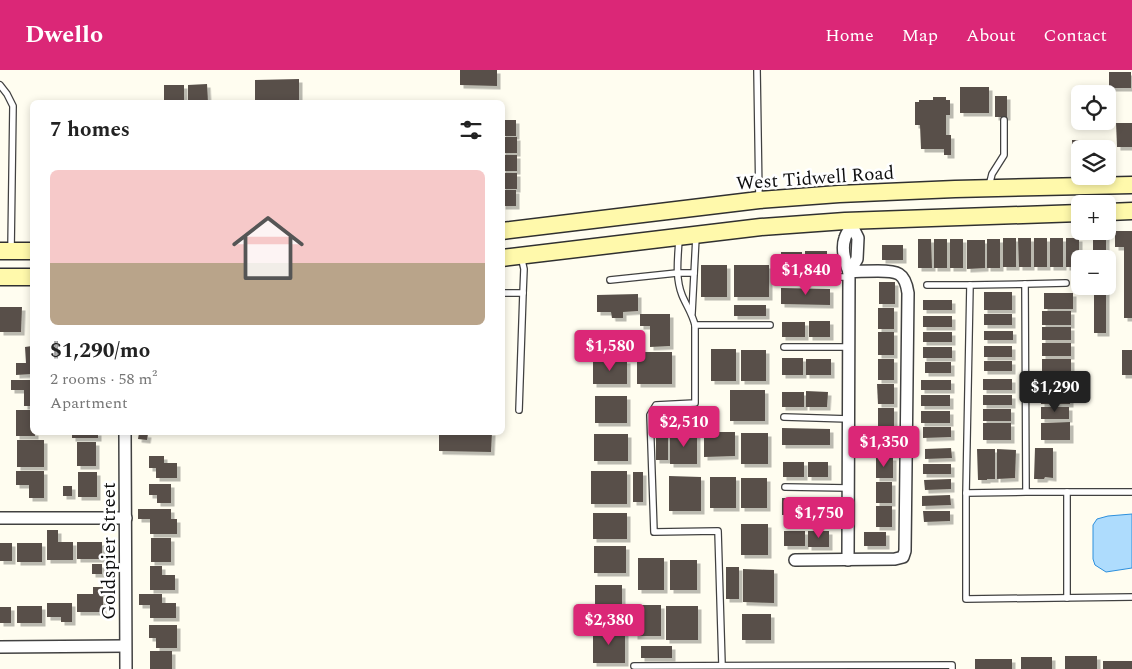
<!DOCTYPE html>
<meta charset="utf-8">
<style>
body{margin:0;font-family:Spectral,serif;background:#f2f2f2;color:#222;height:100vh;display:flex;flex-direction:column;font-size:19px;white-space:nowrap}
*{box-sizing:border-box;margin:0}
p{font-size:16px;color:#767676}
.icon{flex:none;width:28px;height:28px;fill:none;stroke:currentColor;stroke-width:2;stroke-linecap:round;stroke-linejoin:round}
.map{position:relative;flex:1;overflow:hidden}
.sheet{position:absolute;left:30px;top:30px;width:475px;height:335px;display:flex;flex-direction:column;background:#fff;border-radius:8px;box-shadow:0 2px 8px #0003}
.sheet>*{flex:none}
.fabs{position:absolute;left:1071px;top:15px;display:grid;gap:10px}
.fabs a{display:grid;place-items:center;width:45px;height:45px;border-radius:8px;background:#fff;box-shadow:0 2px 8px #0003;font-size:25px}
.price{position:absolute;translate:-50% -42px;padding:0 11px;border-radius:5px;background:#db2777;color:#fff;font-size:16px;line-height:32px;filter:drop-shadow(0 1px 2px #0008)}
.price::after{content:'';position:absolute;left:50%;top:30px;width:15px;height:11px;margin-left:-8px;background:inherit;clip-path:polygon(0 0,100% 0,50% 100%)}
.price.active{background:#222;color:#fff}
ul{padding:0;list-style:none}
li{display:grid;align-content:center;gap:10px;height:265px;padding:0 20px}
li span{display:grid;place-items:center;height:155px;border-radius:8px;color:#555}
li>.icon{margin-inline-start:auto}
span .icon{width:90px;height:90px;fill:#fffc;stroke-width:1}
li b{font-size:21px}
h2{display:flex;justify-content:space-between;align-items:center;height:60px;padding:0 20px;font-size:21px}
header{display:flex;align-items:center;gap:30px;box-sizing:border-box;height:70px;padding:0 25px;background:#db2777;color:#fff}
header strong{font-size:24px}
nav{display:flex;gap:28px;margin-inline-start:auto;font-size:18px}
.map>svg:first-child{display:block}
</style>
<header>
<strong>Dwello</strong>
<nav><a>Home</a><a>Map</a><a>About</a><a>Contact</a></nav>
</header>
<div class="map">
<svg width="1132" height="599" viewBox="0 0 1132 599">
<defs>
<filter id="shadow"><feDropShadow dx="3.5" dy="3.5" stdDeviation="0" flood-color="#0004"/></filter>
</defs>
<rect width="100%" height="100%" fill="#fffdf0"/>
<path fill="#aedcfd" stroke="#2d8fdc" d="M1132,444V498L1106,502L1095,495L1093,489V455L1097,449L1108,446Z"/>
<g fill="#585049" filter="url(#shadow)">
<path d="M460,0H497V16L460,15Z"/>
<rect x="1109" y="2" width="22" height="16"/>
<path d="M299,9V32H255V10Z"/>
<path d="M207,14L208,32H188V15Z"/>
<rect x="164" y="15" width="20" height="17"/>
<rect x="960" y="17" width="29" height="26"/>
<rect x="995" y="26" width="12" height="21"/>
<path d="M933,27H946V30H950V45H946V65H951V85H944V79H921L920,55H915V32H919V30H933Z"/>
<rect x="502" y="50" width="14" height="16"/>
<path d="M1116,53H1132V77H1117Z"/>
<rect x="502" y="67" width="15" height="16"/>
<path d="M1072,70H1088V79H1080V85H1072Z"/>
<rect x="502" y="85" width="15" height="16"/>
<rect x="502" y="103" width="15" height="16"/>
<rect x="502" y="120" width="14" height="16"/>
<path d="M1115,161H1132V248H1124V177H1115Z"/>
<rect x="1093" y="162" width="13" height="25"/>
<rect x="1003" y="168" width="13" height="29"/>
<path d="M1018,168H1031V197H1019Z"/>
<rect x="1034" y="168" width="13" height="29"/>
<rect x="1050" y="168" width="13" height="29"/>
<rect x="1066" y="168" width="13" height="29"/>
<path d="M918,169H931L932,198H918Z"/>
<rect x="934" y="169" width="13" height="29"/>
<rect x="950" y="169" width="13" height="29"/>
<rect x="987" y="169" width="13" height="29"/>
<path d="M967,170H985V198L967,199Z"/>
<rect x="882" y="175" width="21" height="15"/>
<rect x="805" y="181" width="22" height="16"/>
<rect x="781" y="182" width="21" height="15"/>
<rect x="701" y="195" width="26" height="32"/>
<rect x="734" y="195" width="35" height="32"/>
<rect x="879" y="212" width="16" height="22"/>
<rect x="1094" y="216" width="12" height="47"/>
<path d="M781,218L830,219V235L781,234Z"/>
<rect x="984" y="222" width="28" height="18"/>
<rect x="1044" y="223" width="29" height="16"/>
<path d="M638,224V241L623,242V248H612L611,242H597V225Z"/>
<rect x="923" y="230" width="29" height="10"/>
<rect x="734" y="235" width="32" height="11"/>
<path d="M0,237H22L21,262H0Z"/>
<rect x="878" y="238" width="16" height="21"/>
<rect x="1042" y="241" width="29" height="14"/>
<path d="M640,244H670V276L650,277V256H640Z"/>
<rect x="984" y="244" width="28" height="11"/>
<rect x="923" y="246" width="29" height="11"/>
<rect x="809" y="251" width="21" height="16"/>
<rect x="782" y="252" width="23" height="15"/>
<rect x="1042" y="257" width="29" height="13"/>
<rect x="984" y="261" width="29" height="9"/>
<rect x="878" y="262" width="16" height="23"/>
<rect x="923" y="262" width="29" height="10"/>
<rect x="1042" y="273" width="29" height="13"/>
<path d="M32,276V304L16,305V293H26L25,277Z"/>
<rect x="984" y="276" width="28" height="11"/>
<rect x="923" y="277" width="29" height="11"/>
<rect x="711" y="279" width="25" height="32"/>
<rect x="741" y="280" width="25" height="31"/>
<rect x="1122" y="280" width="10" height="25"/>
<rect x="637" y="282" width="35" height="32"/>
<rect x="782" y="288" width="21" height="17"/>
<rect x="806" y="289" width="25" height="16"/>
<rect x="878" y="289" width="16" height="21"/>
<rect x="1042" y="289" width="29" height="13"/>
<rect x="593" y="290" width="34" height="24"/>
<rect x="984" y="291" width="28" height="10"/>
<rect x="925" y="292" width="26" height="11"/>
<rect x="1042" y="305" width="28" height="13"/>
<rect x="983" y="309" width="29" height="11"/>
<path d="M11,310H32V336H24V320H11Z"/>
<rect x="921" y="310" width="30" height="10"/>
<path d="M877,314H894V334H878Z"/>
<rect x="730" y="320" width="35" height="31"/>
<path d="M806,321L828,322L827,337H806Z"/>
<rect x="1041" y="321" width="29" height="13"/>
<rect x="782" y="322" width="22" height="15"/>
<rect x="921" y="325" width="29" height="11"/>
<rect x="983" y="325" width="29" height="10"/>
<rect x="595" y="326" width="32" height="27"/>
<rect x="1041" y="337" width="28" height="12"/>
<rect x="878" y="338" width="16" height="21"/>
<rect x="983" y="339" width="28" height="12"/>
<path d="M16,340H32V362H35V366H16Z"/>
<rect x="921" y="341" width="29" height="12"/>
<path d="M1070,352V370H1041V353Z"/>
<rect x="983" y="353" width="28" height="17"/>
<path d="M923,357H951V367L923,368Z"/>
<rect x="656" y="358" width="12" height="32"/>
<path d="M782,358L830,359V375H782Z"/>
<rect x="72" y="362" width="26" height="6"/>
<path d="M439,362H492L491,382L439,381Z"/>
<rect x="670" y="362" width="27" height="32"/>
<path d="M704,362H735V386L704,387Z"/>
<path d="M139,363L148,364L147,370L138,369Z"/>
<rect x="741" y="363" width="27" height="31"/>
<rect x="878" y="363" width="15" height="21"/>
<rect x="594" y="364" width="34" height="27"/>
<rect x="17" y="370" width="27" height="27"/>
<rect x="77" y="372" width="19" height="24"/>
<path d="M951,378L952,388L925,389V379Z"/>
<path d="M1035,378H1053V408L1045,407L1044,409H1034Z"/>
<path d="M977,379H995V409H987V410H978Z"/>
<path d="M997,379L1016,380L1015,408L997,409Z"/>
<path d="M149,386H164V393H177V408H156V398H149Z"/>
<rect x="876" y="387" width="17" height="21"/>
<rect x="783" y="392" width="21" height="15"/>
<rect x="808" y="392" width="20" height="15"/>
<rect x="923" y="394" width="28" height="10"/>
<path d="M16,401H44V428H29V415H16Z"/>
<rect x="591" y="401" width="36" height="33"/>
<rect x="78" y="402" width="19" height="25"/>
<rect x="633" y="402" width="10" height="30"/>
<path d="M669,406L701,407V441H669Z"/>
<rect x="710" y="407" width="26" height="31"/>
<rect x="741" y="408" width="26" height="30"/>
<path d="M951,409V419L925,420L924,410Z"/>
<rect x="876" y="412" width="16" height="21"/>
<path d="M149,414H171V433H157V425H149Z"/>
<rect x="63" y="416" width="9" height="10"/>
<path d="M950,425L951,435L922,436V426Z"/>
<rect x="782" y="428" width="22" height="17"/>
<rect x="807" y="429" width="22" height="16"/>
<rect x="876" y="436" width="16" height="21"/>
<path d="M138,439H171V449H177V464H150V449H138Z"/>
<path d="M923,441H950V451L924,452Z"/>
<rect x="593" y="443" width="34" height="26"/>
<rect x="741" y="454" width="27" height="31"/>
<path d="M47,460H58V472H73V490H47Z"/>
<rect x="784" y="461" width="21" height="15"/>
<rect x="808" y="461" width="21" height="16"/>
<rect x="864" y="462" width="22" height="14"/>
<rect x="151" y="468" width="20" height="24"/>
<rect x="77" y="472" width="25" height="17"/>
<rect x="0" y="473" width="12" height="18"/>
<rect x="17" y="473" width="25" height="19"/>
<rect x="594" y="476" width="32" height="27"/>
<rect x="638" y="488" width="26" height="32"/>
<rect x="670" y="490" width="27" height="30"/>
<rect x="92" y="494" width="10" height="10"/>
<path d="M150,496H162V505H175V520H150Z"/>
<rect x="726" y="497" width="13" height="32"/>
<path d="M743,499L774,500V533L743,532Z"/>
<rect x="595" y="515" width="27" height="31"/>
<path d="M93,517H103V542H77V524H93Z"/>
<path d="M139,524H162V533H176V548H150V535H139Z"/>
<path d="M47,533H72V552H61V547H47Z"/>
<rect x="634" y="535" width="27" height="31"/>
<rect x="17" y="536" width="25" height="17"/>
<rect x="666" y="536" width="32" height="34"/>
<rect x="0" y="537" width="11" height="16"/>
<rect x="742" y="544" width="29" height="26"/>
<path d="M149,555H177V578H156V568H149Z"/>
<rect x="593" y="558" width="32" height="35"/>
<rect x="641" y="576" width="31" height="12"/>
<rect x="150" y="581" width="22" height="18"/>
<rect x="1065" y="586" width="32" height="13"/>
<rect x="1021" y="587" width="31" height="12"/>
<rect x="975" y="589" width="37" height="10"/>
<rect x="1103" y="591" width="29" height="8"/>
</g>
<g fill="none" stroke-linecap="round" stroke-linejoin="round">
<defs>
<g id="service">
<path d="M757,0L759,128"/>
<path d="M0,15L7,24L13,36L11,179"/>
<path d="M989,116L992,104L1004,85V50"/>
<path d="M679,169C678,188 675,207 682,225C686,235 692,243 695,255V333L656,335L650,345L654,462L718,461L722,595"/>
<path d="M783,207H849"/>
<path d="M610,210L677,203H694"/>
<path d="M1025,214L1066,213"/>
<path d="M927,215H970"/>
<path d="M502,223H523L524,199L521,186"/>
<path d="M692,243L696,167"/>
<path d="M695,255H770"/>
<path d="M784,277H849"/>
<path d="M519,340L523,223"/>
<path d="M784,347L849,349"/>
<path d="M785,417L849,418"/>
<path d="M1026,422L1025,214L970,215L966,423L1026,422H1132"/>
<path d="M1067,422V528"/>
<path d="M966,423V529L1132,527"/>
<path d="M634,596L952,595V599"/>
</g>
<g id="minor">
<path d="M849,202L857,189L858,168L852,156L851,151"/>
<path d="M125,362L126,599"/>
<path d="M0,448H126"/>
<path d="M795,490L895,489L903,487L905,481L908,223C905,202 897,201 878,201C868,201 859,201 849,202"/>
<path d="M848,490L849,202C845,192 841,179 845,168C846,164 849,160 852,156"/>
<path d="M0,577L125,576"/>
</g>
<g id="secondary">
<path d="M1108,142L1132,141"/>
<path d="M502,161L759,130L839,124L955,119L1132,115"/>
<path d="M0,181H32"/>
<path d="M502,188L761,157L845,151L1080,143"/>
<path d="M0,207H32"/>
</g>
</defs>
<use href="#service" stroke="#414141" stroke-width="8"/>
<use href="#minor" stroke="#414141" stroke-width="14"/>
<use href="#secondary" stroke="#303030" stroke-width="19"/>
<use href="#service" stroke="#fff" stroke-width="5.5"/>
<use href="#minor" stroke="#fff" stroke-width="11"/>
<use href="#secondary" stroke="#fff9ab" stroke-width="16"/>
</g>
<g text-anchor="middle" stroke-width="5" stroke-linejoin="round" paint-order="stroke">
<g font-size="19" fill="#0e0e0e" stroke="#fff">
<text transform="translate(815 107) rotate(-4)" y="7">West Tidwell Road</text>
<text transform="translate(108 481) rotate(-90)" y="7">Goldspier Street</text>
</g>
</g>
</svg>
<div class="fabs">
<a><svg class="icon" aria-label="locate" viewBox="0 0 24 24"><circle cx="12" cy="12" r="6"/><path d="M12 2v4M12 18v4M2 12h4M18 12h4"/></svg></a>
<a><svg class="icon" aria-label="layers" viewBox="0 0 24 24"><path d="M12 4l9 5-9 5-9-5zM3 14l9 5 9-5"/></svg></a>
<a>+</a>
<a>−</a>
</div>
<b class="price" style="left:806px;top:226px">$1,840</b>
<b class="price" style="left:610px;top:302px">$1,580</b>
<b class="price active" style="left:1055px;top:343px">$1,290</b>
<b class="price" style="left:684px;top:378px">$2,510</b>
<b class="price" style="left:884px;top:398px">$1,350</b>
<b class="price" style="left:819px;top:469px">$1,750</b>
<b class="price" style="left:609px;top:576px">$2,380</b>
<section class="sheet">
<h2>7 homes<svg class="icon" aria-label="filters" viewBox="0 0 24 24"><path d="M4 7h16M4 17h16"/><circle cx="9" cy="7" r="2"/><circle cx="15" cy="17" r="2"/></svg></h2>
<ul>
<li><span style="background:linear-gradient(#f6c9c9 60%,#b9a48a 0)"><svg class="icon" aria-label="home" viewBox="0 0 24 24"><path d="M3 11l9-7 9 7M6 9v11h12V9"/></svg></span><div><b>$1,290/mo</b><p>2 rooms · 58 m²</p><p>Apartment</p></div></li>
</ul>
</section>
</div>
